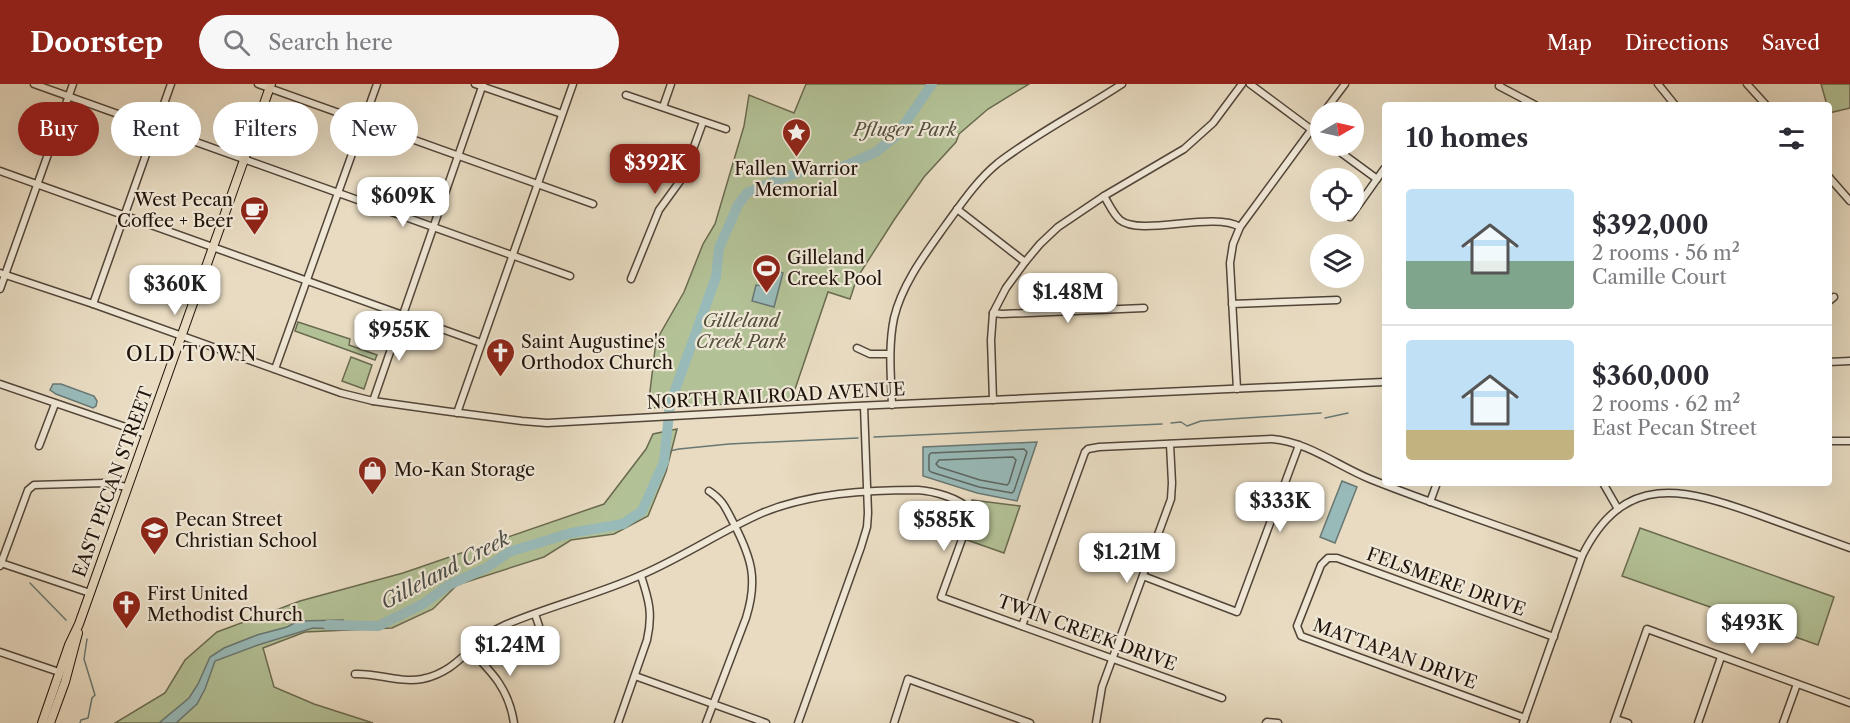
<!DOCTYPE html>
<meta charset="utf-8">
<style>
body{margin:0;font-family:"Libre Caslon Text",serif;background:#f7f7f7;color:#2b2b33;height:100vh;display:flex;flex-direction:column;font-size:22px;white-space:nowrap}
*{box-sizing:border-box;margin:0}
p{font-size:20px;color:#7c7c81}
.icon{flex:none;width:33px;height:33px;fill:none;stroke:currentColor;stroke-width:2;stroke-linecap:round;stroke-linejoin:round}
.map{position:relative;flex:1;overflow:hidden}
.panel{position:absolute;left:1382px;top:18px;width:450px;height:384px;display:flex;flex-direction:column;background:#fff;border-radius:6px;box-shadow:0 6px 24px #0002}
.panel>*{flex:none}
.hud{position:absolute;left:18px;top:18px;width:570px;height:54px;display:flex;gap:12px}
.needle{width:39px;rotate:81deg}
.tools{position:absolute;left:1310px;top:18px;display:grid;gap:12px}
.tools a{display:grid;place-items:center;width:54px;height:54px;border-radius:50%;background:#fff;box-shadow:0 6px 24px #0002;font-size:30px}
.price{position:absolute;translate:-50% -51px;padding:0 14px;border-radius:12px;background:#fff;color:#222;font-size:20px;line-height:39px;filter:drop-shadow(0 2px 3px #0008)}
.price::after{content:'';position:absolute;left:50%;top:36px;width:18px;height:14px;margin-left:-9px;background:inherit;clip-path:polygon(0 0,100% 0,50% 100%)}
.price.current{background:#8f2418;color:#fff}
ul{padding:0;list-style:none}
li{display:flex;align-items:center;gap:18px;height:150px;padding:0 24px}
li+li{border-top:2px solid #e1e1e2}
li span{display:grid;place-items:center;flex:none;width:168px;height:120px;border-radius:6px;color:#555}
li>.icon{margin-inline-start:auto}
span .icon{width:72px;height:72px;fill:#fffc;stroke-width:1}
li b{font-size:26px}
h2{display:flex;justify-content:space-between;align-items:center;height:72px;padding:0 24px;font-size:26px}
.chip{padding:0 21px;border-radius:27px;background:#fff;box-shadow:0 6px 24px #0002;font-size:21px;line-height:54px}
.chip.current{background:#8f2418;color:#fff}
header{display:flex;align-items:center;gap:36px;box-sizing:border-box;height:84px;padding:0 30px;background:#8f2418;color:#fff}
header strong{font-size:28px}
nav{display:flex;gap:33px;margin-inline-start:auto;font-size:21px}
.search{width:420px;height:54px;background:#f7f7f7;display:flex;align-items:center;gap:15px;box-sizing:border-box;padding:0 21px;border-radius:33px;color:#7c7c81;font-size:22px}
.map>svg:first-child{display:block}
</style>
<header>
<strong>Doorstep</strong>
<div class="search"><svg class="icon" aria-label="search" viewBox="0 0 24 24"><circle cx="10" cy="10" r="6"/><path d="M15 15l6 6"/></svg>Search here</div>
<nav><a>Map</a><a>Directions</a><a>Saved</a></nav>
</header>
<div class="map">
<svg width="1850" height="639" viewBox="0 0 1850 639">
<rect width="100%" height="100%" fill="#e8dbc1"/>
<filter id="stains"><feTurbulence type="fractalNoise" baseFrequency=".00333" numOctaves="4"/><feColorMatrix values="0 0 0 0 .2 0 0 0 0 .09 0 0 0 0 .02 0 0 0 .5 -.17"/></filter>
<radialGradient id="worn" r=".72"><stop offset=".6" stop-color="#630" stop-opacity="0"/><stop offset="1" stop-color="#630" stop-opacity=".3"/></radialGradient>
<g fill="#b3c196" stroke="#6a6a50" stroke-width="1.5">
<path d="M806,0H1029L988,25L959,50L956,58L924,93L894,136L857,194L850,215L828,208L791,317L648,324L656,257L684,208L703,160L715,140L744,42L749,11L794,29Z"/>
<path d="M1821,0H1850V24L1829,29L1828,21H1827Z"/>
<path d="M298,238L350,255L349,261L377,271L375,276L295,247Z"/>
<path d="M351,273L372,281L364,305L342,297Z"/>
<path d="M677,345L666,388L648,432L614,450L571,456L544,473L457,501L433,525L392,544L305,548L263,564L274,603L314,620L373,639H115L165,609L185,576L217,548L300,517L403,489L604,420L646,365L653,350Z"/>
<path d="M972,416L1020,422L1004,469L967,456C971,443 978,431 971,419Z"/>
<path d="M1640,444L1834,513L1818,561L1622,492Z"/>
</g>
<g fill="#98bab9" stroke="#687773" stroke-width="1.5">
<path d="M773,186L783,189L774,223L752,217L756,201L768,203Z"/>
<path d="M53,300H61L94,312L97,317L96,322L93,324L56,310L50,306Z"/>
<path d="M1037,358L1017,417L977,409L923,392V363Z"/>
<path d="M1342,397L1357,403L1335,459L1320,453Z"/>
<path d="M343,536L339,545L313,544L258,561L215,577L205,605L197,620L176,639H159L189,614L198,600L210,573L224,564L257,551L287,543L298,537Z"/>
</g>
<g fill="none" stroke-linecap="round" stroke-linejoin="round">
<g stroke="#5c6662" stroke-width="1.5">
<path d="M1024,365L1027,368L1014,407L1012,409L979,403L931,388L929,386V371L931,369Z"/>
<path d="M1013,373L1016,376L1009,399L1007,401L980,396L939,383L936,380L939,376Z"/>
</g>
<g stroke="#687773" stroke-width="1.5">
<path d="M1325,334L1348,329"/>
<path d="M1171,339L1181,338L1187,342L1201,337L1321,329"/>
<path d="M874,353L1162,340"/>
<path d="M665,368L679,365L729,360L858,354"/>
<path d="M30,499L66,536"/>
<path d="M80,639L81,636L88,634L92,614L95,611L84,575L87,555"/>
</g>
<path stroke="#98bab9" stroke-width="10" d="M328,541L378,542L423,520L449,501L486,484L509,468L571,449L623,440L642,427L664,378L670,320L716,193L719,164L738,121L747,109L785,93L809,85L842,83L876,68L897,51L932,0"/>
<defs>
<g id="minor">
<path d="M34,0L570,192"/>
<path d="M258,0L593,120"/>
<path d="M475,0L562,30"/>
<path d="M1250,0L1320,52"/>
<path d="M1500,0L1499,2L1535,21"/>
<path d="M1658,0L1675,21"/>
<path d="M1747,0L1766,21"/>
<path d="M626,11L726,45"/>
<path d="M663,23L671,0"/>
<path d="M1324,28L1345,0"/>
<path d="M1332,62L1377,95"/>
<path d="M0,87L481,259"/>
<path d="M1828,92L1850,117"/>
<path d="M1104,112C1109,120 1113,130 1120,136C1141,153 1213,127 1240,143"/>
<path d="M957,125L1025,178"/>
<path d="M1350,133L1384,85"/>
<path d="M0,189L93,220L341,309L373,317L444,327L522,337L547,339L834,323L1384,298"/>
<path d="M631,195L659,126L683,93L703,38"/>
<path d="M0,205L73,0"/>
<path d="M1828,218L1834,213"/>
<path d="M93,220L171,0"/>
<path d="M1232,220L1337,216"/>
<path d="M993,229L1002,230L1144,224"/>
<path d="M857,264L870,270H889"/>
<path d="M1828,278L1850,277"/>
<path d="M275,285L377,0"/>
<path d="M0,300L146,350"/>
<path d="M1237,305L1230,179L1233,160L1240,143L1320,34"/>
<path d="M993,316L991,256L993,229L1006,204L1025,178L1040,160L1058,143L1104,112L1184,65L1213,39L1242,0"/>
<path d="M373,317L483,0"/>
<path d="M892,321C891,292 888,263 894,234C902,200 925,170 945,142C961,120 977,96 998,79C1037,49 1081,27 1122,0"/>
<path d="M457,329L573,0"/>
<path d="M1828,357H1850"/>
<path d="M39,362L55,320"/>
<path d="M1603,399L1618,425"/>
<path d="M1430,418L1437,399"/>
<path d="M1,479L90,509"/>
<path d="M0,482L28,406L34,401L105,399L127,403"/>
<path d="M1143,492L1237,528L1299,361"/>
<path d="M535,530L539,542"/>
<path d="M1022,542L1085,368L1088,365L1099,363L1272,355C1308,358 1338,382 1370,395C1440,423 1512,446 1582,472"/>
<path d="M471,567C493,589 509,606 514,639"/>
<path d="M0,568L59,588"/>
<path d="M355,590C378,589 399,599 422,595C461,587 472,555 505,541C549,522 597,511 641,491C683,473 721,447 762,429C810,409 867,406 918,406C932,407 961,414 969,426V436L941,513L1222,614"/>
<path d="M635,592L766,639"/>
<path d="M1525,634L1301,552L1297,542L1321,481L1328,474H1337L1554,553"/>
<path d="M1616,635L1628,639"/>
<path d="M618,639L647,556C653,530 649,516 641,492"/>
<path d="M706,639L746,534C758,496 752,475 734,440C726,425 724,417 709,407"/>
<path d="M798,639L861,463L867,443L868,429L864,322"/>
<path d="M894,639L908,595L1030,639"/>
<path d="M1096,639L1102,603L1171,415L1172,399L1170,360"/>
<path d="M1266,639L1267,638L1278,639"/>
<path d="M1523,639L1582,472C1624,387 1684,404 1759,431C1789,442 1820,453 1850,464"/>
<path d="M1614,639L1647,545L1850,619"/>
<path d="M1698,639L1721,573"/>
<path d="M1783,639L1797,600"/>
</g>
<g id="major">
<path d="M42,639L69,561L79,540L271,0"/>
<path d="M50,639L65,598L78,549"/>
</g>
</defs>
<use href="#minor" stroke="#524538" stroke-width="9"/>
<use href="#major" stroke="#20130b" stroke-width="10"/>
<use href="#minor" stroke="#f0e8d7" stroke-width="6"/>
<use href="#major" stroke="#e8dbc1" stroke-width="8"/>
</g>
<defs>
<symbol id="sight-pin" viewBox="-11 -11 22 30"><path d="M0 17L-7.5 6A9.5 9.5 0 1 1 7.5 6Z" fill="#8f2418" stroke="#f0e8d7"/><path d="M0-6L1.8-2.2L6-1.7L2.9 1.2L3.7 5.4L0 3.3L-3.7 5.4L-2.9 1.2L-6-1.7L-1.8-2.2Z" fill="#fff"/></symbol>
<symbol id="cafe-pin" viewBox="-11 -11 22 30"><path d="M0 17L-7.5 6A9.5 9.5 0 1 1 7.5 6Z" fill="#8f2418" stroke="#f0e8d7"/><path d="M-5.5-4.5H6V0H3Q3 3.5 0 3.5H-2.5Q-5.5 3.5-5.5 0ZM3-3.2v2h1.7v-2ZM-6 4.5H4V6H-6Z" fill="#fff"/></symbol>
<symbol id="stadium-pin" viewBox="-11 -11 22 30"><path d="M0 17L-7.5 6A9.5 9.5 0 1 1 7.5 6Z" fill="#8f2418" stroke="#f0e8d7"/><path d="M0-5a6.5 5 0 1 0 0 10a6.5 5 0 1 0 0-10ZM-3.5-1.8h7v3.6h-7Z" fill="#fff"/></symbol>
<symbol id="church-pin" viewBox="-11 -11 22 30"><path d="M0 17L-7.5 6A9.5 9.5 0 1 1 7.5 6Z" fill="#8f2418" stroke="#f0e8d7"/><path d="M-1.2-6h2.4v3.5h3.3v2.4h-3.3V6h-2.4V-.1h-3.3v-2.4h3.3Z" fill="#fff"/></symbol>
<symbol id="shop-pin" viewBox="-11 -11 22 30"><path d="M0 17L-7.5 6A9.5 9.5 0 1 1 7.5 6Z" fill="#8f2418" stroke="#f0e8d7"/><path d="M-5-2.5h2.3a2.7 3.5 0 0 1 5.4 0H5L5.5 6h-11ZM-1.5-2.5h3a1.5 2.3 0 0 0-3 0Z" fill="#fff"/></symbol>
<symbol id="school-pin" viewBox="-11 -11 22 30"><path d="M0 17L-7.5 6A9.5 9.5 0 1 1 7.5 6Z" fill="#8f2418" stroke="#f0e8d7"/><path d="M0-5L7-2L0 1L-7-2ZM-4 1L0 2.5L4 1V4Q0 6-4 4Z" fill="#fff"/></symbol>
</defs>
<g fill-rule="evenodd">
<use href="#sight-pin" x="780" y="32" width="33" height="45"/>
<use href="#cafe-pin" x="238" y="110" width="33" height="45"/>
<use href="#stadium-pin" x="750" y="168" width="33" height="45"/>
<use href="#church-pin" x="484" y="252" width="33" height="45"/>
<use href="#shop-pin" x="356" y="370" width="33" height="45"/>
<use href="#school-pin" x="138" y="430" width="33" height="45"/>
<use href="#church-pin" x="110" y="504" width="33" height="45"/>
</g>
<g text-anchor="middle" stroke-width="4.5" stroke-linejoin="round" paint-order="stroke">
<g font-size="18" font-style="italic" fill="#53503c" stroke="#f0e8d7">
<text x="905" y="52">Pfluger Park</text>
<text x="741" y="243">Gilleland<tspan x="741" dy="21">Creek Park</tspan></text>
</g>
<g font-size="18" fill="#20130b" stroke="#f0e8d7" text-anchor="start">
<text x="796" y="91" text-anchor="middle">Fallen Warrior<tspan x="796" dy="21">Memorial</tspan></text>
<text x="233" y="122" text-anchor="end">West Pecan<tspan x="233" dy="21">Coffee + Beer</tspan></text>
<text x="787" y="180">Gilleland<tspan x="787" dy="21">Creek Pool</tspan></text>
<text x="521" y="264">Saint Augustine's<tspan x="521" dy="21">Orthodox Church</tspan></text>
<text x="394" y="392">Mo-Kan Storage</text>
<text x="175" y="442">Pecan Street<tspan x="175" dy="21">Christian School</tspan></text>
<text x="147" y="516">First United<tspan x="147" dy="21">Methodist Church</tspan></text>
</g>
<g font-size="18" fill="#20130b" stroke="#f0e8d7">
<text transform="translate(776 312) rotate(-3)" y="6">NORTH RAILROAD AVENUE</text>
<text transform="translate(113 398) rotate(-70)" y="6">EAST PECAN STREET</text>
<text transform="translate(1446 498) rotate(20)" y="6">FELSMERE DRIVE</text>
<text transform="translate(1087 549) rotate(20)" y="6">TWIN CREEK DRIVE</text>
<text transform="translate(1395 570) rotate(20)" y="6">MATTAPAN DRIVE</text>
</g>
<g font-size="20" letter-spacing="1.5" fill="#20130b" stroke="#f0e8d7">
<text x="192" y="277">OLD TOWN</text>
</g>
<g font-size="20" font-style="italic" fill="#4a4d48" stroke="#f0e8d7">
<text transform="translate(445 486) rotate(-28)" y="7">Gilleland Creek</text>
</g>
</g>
<rect width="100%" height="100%" filter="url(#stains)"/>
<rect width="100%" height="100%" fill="url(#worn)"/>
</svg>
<div class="tools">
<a><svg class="needle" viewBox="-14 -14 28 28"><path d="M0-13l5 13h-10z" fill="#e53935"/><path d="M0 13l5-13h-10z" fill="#7c7c81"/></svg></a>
<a><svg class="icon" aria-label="locate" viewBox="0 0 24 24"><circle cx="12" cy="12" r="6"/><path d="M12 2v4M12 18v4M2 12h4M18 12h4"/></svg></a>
<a><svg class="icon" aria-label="layers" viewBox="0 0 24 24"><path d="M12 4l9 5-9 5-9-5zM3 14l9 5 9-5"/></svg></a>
</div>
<b class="price current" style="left:655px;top:111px">$392K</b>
<b class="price" style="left:403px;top:144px">$609K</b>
<b class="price" style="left:175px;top:232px">$360K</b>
<b class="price" style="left:1068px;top:240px">$1.48M</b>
<b class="price" style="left:399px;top:278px">$955K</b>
<b class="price" style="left:1280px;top:449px">$333K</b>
<b class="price" style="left:944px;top:468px">$585K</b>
<b class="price" style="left:1127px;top:500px">$1.21M</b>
<b class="price" style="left:1752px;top:571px">$493K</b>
<b class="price" style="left:510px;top:593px">$1.24M</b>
<div class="hud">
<a class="chip current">Buy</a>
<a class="chip">Rent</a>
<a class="chip">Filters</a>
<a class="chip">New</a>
</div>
<section class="panel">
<h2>10 homes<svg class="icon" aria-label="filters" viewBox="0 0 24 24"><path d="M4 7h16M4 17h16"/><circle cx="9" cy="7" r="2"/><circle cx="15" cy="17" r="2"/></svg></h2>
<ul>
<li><span style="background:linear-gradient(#bfe0f5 60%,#7fa58c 0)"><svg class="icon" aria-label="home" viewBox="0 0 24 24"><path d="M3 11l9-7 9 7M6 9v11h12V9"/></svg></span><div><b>$392,000</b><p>2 rooms · 56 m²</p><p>Camille Court</p></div></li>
<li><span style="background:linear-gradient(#bfe0f5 75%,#c2b280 0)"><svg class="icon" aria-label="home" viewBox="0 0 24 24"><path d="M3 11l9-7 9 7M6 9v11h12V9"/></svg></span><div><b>$360,000</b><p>2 rooms · 62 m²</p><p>East Pecan Street</p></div></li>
</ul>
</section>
</div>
